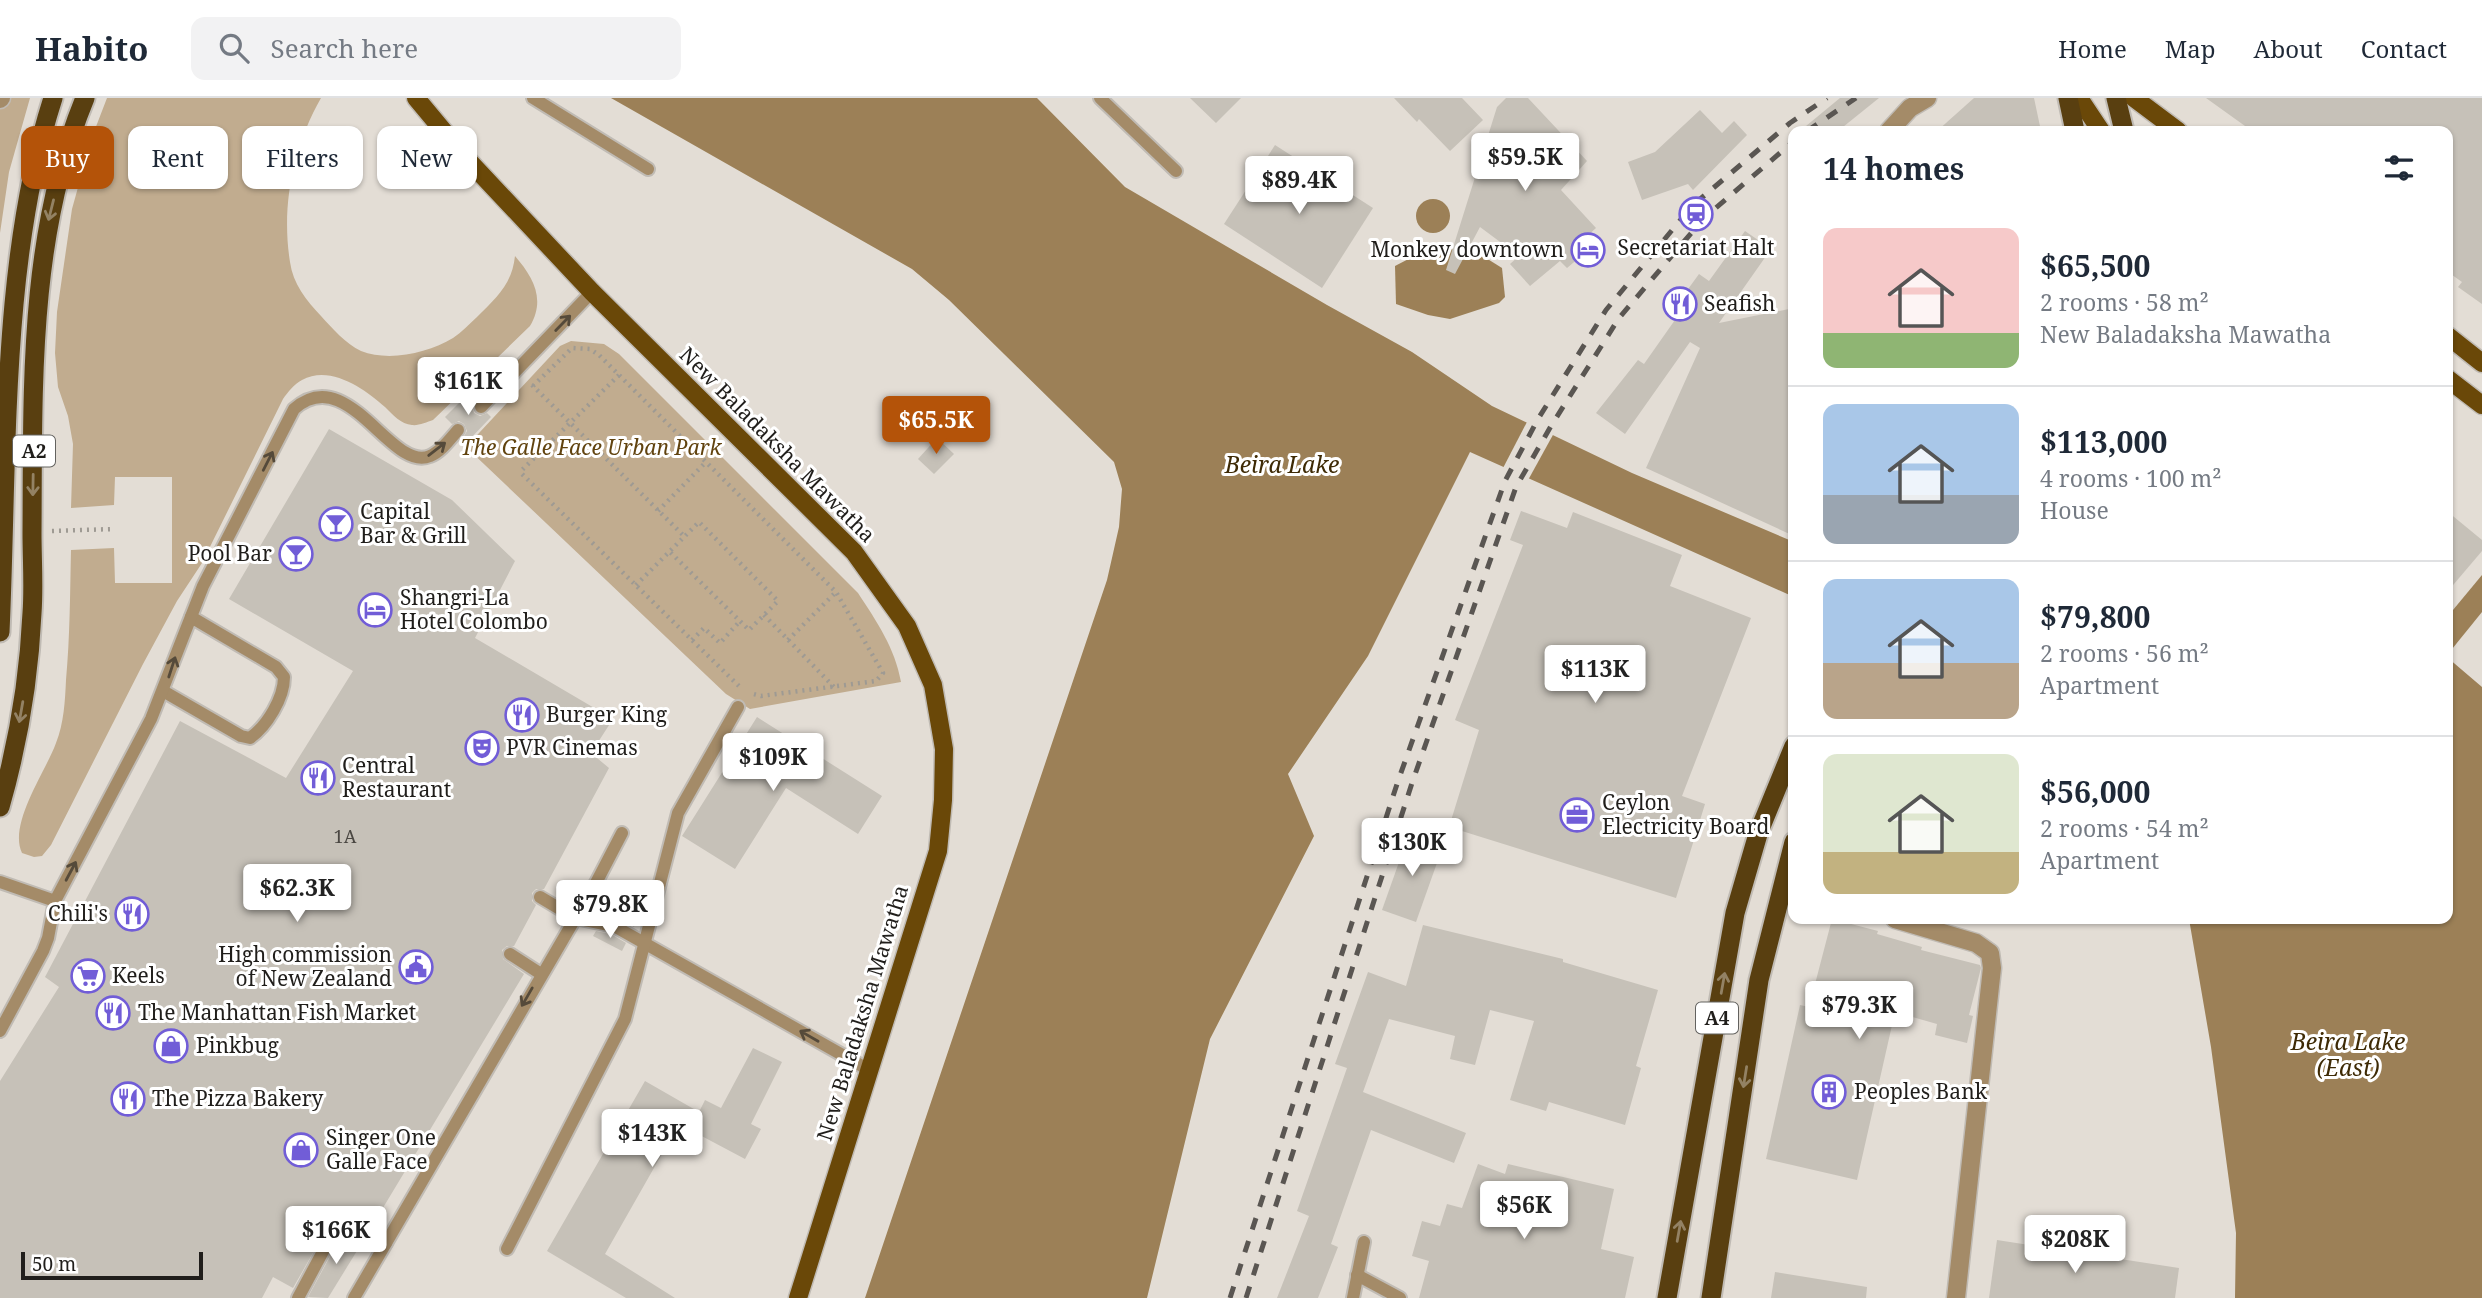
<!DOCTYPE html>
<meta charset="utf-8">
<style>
body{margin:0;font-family:"Noto Serif",serif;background:#f2f2f3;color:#1f2937;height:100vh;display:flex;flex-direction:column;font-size:26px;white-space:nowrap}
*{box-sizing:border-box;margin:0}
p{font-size:23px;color:#747a83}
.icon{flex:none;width:38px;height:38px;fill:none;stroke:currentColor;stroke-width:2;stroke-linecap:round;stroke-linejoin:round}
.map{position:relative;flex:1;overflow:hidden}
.sheet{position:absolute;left:1788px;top:28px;width:665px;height:798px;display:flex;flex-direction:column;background:#fff;border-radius:14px;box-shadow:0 2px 5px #0004}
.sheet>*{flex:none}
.top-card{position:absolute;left:21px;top:28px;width:665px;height:63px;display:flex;gap:14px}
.scale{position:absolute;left:21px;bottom:18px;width:182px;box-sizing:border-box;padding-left:7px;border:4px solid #201e1b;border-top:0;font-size:19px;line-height:24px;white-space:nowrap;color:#201e1b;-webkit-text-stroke:5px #fff;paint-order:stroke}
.price{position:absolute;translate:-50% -60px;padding:0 16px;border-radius:7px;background:#fff;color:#222;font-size:23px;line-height:46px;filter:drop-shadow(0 2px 4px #0008)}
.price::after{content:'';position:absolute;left:50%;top:42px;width:21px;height:16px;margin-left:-10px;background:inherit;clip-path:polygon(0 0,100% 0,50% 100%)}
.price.active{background:#b45309;color:#fff}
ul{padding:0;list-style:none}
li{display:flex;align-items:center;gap:21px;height:175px;padding:0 35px}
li+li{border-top:2px solid #e0e1e3}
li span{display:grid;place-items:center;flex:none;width:196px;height:140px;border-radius:14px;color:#555}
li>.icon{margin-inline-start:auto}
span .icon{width:84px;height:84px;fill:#fffc;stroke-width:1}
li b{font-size:30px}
h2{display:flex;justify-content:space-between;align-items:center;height:84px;padding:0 35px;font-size:30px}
.pill{padding:0 24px;border-radius:14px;background:#fff;box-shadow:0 2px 5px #0004;font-size:24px;line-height:63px}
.pill.active{background:#b45309;color:#fff}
header{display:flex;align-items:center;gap:42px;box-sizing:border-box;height:98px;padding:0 35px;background:#fff;border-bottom:2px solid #e0e1e3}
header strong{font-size:33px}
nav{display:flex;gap:38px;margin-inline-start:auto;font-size:24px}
.search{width:490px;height:63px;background:#f2f2f3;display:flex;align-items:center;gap:18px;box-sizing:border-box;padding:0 24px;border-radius:14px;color:#747a83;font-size:26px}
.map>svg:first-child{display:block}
</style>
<header>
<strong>Habito</strong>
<div class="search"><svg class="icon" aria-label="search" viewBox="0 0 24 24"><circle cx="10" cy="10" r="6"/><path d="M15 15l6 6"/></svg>Search here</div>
<nav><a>Home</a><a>Map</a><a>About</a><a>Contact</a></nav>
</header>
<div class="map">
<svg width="2482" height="1200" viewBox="0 0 2482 1200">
<rect width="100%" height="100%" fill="#e3ddd5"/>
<g fill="#c1ac8f">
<path d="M0,0H30L9,74L0,135Z"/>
<path d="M107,0H321C293,49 281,108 290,164C293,186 306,202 321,218C332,230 346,246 361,253C389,264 428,255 453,240C462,234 469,226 477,219C497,199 512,186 515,158C533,179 546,201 530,228L433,322C427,324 418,328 412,327C401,326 393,317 385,309C365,291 330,266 302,282C294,286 288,294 283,301L202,465L177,503L143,566L51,747L42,758L34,759L22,755C8,726 46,673 56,645C64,625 65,603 66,582C70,539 70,496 71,452L114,450L115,485H172V379H115L114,407L71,410L73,346L68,318L58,289L55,255L57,214L72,111L92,39Z"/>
<path d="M571,243L604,246L619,256L858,495C877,524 895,550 901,584L750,611L726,596L466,349L560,248Z"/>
</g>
<g fill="#9c8057">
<path d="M611,0H1037L1125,89L1327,207L1412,254L1492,308L1632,375L1794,444V499L1470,354L1368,558L1288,676L1314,738L1210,941L1147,1200H865L1107,482L1119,429L1122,391L1114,364L949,202L912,171Z"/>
<circle cx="1433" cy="118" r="17"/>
<path d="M1447,150L1486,160L1502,170L1505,199L1499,205L1450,221L1428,217L1396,206L1395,168L1420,155Z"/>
<path d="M2482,477V514L2448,556V518Z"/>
<path d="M2448,560L2482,589V1200H2235L2236,1135L2211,949L2189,821H2448Z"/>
</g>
<path fill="#e3ddd5" d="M1528,322L1554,335L1527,384L1502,372Z"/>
<g fill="#c6c1b8">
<path d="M1190,0H1241L1216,25Z"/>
<path d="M1394,0H1462L1483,22L1450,53L1419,21L1417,24Z"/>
<path d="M1506,0H1528L1587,63L1561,92L1596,130L1578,146L1586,154L1567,170L1560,163L1530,188L1510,166L1519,158L1480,129L1455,176L1446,172L1497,9Z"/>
<path d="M1840,0H1879L1838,33H1800Z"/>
<path d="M1974,0H2034L2041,33H1937Z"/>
<path d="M2206,0H2482V206L2458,189L2462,184L2448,174V33H2252Z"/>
<path d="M1700,12L1722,35L1734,23L1747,37L1693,92L1688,86L1642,102L1628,64L1655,54Z"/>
<path d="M1275,47L1373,110L1322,190L1224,126Z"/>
<path d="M1745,133L1771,151L1719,225L1794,210V438L1646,370L1700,250L1690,244L1625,336L1596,315L1638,262L1644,266L1689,202L1683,198L1699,176L1709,183Z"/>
<path d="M468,296L475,303L472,308L474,315L480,318L487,315L491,319L468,343L464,338L467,333L464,326L459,323L452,326L445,319Z"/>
<path d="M329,331L452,402L515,463L475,540L613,621L591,655L609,670L544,791H536L532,795V803L536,807L514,848H507L502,852L503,861L524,876L372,1128L350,1117L330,1125L293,1190L273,1179L262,1200H0V983L59,889L45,879L180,623L286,680L353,573L229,501Z"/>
<path d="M937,340L954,356L934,376L918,361Z"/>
<path d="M1521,413L1567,430L1573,414L1682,457L1670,488L1751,520L1682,698L1705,706L1676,800L1449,729L1479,632L1455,622L1523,447L1510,442Z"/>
<path d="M2448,414L2482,442V453L2448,493Z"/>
<path d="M757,619L882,698L858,736L786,690L735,771L682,738Z"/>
<path d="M1409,736L1443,748L1416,824L1382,812Z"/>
<path d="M610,806L638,820L634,829L618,820L604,817Z"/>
<path d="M1832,821L1878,833L1877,836L1922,849L1921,852L1980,867L1981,870L1969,917L1973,918L1967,945L1935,937L1937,926L1895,914L1857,1082L1766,1061L1800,907L1809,909Z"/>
<path d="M1423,827L1563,861V864L1658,892L1636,968L1641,970L1625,1027L1549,1004L1546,1013L1510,1002L1534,923L1490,912L1475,967L1450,961L1455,938L1389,921L1363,994L1466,1035L1454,1065L1371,1032L1331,1146L1338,1149L1318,1200H1277L1309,1118L1297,1113L1347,970L1335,966L1368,874L1406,888Z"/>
<path d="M596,833L611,836L626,845L622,853L593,838Z"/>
<path d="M753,950L782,964L751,1026L761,1031L745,1061L679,1026L605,1156L675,1200H626L547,1153L645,983L699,1014L705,1002L721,1010Z"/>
<path d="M1478,1066L1505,1076L1508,1066L1614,1091L1601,1151L1634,1159L1625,1200H1419L1429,1163L1412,1158L1422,1123L1440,1128L1447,1106L1462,1110Z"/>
<path d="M349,1136L363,1143L328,1200L308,1199L340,1140Z"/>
<path d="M1997,1142L2179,1170L2175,1200H1989Z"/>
<path d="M1775,1174L1867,1189L1866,1200H1771Z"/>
</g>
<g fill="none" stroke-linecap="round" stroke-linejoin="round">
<defs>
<g id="service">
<path d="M533,0L648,71"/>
<path d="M1100,0L1176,73"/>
<path d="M481,309L592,194"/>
<path d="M163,593L241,638L250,640C267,628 284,600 284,579L276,569L191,519"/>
<path d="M0,784L55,803L151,621L203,488L294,311C348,263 391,375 430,358C441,354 450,341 458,332"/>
<path d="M540,799L575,820L614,828L869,972"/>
<path d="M510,856L541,876"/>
<path d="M0,933L43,853L48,840L55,803"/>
<path d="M507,1151L625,921L678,715L738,609"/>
<path d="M1357,1177L1400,1200"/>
<path d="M298,1200L334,1133L349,1126L386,1145"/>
<path d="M354,1200L597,783L622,735"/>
<path d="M1353,1200L1364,1144"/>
</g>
<path id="pedestrian" d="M0,1L1,0"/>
<g id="minor">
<path d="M1889,33L1910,10L1927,0"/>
<path d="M1895,821L1976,845L1990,855L1992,870L1956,1200"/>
</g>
<g id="primary">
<path d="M416,0L466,60L592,194L854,454L907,528L933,587L944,651L943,702L938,753L798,1200"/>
<path d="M2079,0L2101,33"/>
<path d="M2134,0L2178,33"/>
<path d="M2448,238L2482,265"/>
<path d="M2448,281L2482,307"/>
</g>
<g id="trunk">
<path d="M2068,0L2075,33"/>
<path d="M2116,0L2124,33"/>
<path d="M0,534C8,360 0,164 53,0"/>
<path d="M0,709C18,646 29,581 32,515C34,489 32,462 32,435C33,289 28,138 85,0"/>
<path d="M1667,1200L1735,815L1758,736L1794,648"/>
<path d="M1711,1200L1759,882L1794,744"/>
</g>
</defs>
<use href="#service" stroke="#c0bbb4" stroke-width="16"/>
<use href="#pedestrian" stroke="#c0bbb4" stroke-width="21"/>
<use href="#minor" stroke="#c0bbb4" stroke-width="21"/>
<use href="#primary" stroke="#c0bbb4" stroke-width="21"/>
<use href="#trunk" stroke="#c0bbb4" stroke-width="23"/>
<g stroke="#9e9a93" stroke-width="4.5" stroke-dasharray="2 5" stroke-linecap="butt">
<path d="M619,277L522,372V376L742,591"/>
<path d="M532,287L685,439"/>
<path d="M533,288L572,250L590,251L599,257L836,494L883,575L876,583L761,598L750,595"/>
<path d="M658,413L706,364"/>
<path d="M52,433L114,431"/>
<path d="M636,487L699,424L778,503L749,532L670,454"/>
<path d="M764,517L834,589"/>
<path d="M692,542L704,530L720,545L740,523"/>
<path d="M788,542L836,494"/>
</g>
<use href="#service" stroke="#a48b68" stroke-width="12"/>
<use href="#pedestrian" stroke="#a48b68" stroke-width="18"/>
<use href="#minor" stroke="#a48b68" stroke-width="18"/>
<use href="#primary" stroke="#6a4808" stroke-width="18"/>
<use href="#trunk" stroke="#593f10" stroke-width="19"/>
<g stroke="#5a5652" stroke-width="5" stroke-dasharray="12 12" stroke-linecap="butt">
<path d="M1807,33L1856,0"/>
<path d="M1230,1200L1398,683L1505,383L1538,321L1606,212L1692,108L1790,25L1827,0"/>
<path d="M1246,1200L1412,685L1516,389L1551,328L1619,220L1704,120L1794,43"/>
</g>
</g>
<defs><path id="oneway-shaft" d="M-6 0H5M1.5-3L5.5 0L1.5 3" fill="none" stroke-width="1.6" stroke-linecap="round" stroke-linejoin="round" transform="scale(1.75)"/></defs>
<g stroke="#938264">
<use href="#oneway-shaft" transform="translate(51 112) rotate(104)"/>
<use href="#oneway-shaft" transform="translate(33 387) rotate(91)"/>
<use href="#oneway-shaft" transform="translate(21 614) rotate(100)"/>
<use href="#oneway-shaft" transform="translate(1723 885) rotate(-80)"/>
<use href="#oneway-shaft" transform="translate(1745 979) rotate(99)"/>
<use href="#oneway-shaft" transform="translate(1679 1133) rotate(-80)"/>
</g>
<g stroke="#554a3a">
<use href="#oneway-shaft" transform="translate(563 225) rotate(-46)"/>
<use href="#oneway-shaft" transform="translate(437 351) rotate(-38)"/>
<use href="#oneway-shaft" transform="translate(268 363) rotate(-63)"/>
<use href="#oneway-shaft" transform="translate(172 569) rotate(-72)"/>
<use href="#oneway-shaft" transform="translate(71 773) rotate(-62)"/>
<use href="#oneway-shaft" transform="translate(527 899) rotate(120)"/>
<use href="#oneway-shaft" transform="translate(809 938) rotate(-150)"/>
</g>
<defs>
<symbol id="station-ring" viewBox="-11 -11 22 22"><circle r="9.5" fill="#fff" stroke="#715dd7" stroke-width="1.5"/><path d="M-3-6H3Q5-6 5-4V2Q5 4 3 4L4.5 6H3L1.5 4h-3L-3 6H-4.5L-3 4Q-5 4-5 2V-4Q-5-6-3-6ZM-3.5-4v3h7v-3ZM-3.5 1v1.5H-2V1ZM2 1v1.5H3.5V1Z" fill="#715dd7"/></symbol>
<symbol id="hotel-ring" viewBox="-11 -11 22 22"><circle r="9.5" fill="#fff" stroke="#715dd7" stroke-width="1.5"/><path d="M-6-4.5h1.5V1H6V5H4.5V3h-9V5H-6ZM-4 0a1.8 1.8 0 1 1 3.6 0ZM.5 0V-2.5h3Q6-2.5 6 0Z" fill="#715dd7"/></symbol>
<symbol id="restaurant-ring" viewBox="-11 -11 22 22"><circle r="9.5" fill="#fff" stroke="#715dd7" stroke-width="1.5"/><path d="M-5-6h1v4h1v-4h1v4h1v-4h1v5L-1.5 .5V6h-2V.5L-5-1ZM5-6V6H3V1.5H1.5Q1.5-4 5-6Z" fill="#715dd7"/></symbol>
<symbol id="bar-ring" viewBox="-11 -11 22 22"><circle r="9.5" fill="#fff" stroke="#715dd7" stroke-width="1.5"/><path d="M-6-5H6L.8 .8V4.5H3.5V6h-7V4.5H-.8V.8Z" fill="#715dd7"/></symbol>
<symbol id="theatre-ring" viewBox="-11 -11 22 22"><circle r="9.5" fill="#fff" stroke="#715dd7" stroke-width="1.5"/><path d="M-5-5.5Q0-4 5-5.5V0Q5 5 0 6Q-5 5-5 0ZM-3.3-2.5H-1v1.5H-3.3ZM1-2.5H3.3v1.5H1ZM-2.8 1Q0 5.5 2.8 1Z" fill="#715dd7"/></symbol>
<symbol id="office-ring" viewBox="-11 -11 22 22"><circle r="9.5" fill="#fff" stroke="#715dd7" stroke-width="1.5"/><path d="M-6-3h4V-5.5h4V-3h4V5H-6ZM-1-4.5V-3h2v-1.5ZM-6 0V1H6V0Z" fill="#715dd7"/></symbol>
<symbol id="civic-ring" viewBox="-11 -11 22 22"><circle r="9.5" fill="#fff" stroke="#715dd7" stroke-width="1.5"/><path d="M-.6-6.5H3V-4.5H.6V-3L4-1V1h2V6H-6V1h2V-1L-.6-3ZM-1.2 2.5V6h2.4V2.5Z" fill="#715dd7"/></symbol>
<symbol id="supermarket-ring" viewBox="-11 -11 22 22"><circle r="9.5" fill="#fff" stroke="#715dd7" stroke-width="1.5"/><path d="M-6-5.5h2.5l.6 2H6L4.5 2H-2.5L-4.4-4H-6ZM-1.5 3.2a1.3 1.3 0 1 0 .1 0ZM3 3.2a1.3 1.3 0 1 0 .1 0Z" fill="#715dd7"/></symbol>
<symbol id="shop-ring" viewBox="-11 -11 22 22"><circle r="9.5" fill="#fff" stroke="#715dd7" stroke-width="1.5"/><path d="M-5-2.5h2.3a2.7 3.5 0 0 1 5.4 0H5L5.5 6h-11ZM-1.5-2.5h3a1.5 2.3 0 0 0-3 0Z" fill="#715dd7"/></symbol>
<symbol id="building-ring" viewBox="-11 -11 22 22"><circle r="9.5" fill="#fff" stroke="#715dd7" stroke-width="1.5"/><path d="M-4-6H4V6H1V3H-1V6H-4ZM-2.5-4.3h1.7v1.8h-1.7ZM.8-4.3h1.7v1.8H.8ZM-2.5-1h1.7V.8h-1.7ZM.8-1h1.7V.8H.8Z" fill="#715dd7"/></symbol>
</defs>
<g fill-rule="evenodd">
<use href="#station-ring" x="1677" y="97" width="38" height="38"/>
<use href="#hotel-ring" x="1569" y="133" width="38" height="38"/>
<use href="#restaurant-ring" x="1661" y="187" width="38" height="38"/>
<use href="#bar-ring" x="317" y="407" width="38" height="38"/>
<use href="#bar-ring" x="277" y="437" width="38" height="38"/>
<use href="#hotel-ring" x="356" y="493" width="38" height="38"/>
<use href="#restaurant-ring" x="503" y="598" width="38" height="38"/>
<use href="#theatre-ring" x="463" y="631" width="38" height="38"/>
<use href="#restaurant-ring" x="299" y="661" width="38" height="38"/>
<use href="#office-ring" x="1558" y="698" width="38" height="38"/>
<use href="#restaurant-ring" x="113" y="797" width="38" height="38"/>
<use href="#civic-ring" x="397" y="850" width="38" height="38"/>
<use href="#supermarket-ring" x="69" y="859" width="38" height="38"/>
<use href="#restaurant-ring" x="94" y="896" width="38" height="38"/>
<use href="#shop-ring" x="152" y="929" width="38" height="38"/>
<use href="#building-ring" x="1810" y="975" width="38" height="38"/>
<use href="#restaurant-ring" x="109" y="982" width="38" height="38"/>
<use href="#shop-ring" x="282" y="1033" width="38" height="38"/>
</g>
<g text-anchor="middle" stroke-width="6" stroke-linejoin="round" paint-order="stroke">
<g font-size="18" fill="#4a4742">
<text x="345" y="745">1A</text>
</g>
<g fill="#fff" stroke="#63625f" stroke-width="2">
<rect x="13" y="337.5" width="42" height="31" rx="5"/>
<rect x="1696" y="904.5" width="42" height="31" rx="5"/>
</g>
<g font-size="19" font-weight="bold" fill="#201e1b">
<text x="34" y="360">A2</text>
<text x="1717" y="927">A4</text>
</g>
<g font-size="21" fill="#201e1b" stroke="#fff" text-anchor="start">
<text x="1696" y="157" text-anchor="middle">Secretariat Halt</text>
<text x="1564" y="159" text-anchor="end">Monkey downtown</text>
<text x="1704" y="213">Seafish</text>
<text x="360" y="421">Capital<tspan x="360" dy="24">Bar &amp; Grill</tspan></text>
<text x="272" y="463" text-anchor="end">Pool Bar</text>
<text x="400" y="507">Shangri-La<tspan x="400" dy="24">Hotel Colombo</tspan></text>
<text x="546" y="624">Burger King</text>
<text x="506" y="657">PVR Cinemas</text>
<text x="342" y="675">Central<tspan x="342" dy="24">Restaurant</tspan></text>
<text x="1602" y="712">Ceylon<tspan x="1602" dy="24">Electricity Board</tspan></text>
<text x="108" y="823" text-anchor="end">Chili's</text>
<text x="392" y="864" text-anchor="end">High commission<tspan x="392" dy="24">of New Zealand</tspan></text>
<text x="112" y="885">Keels</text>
<text x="138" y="922">The Manhattan Fish Market</text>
<text x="196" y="955">Pinkbug</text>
<text x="1854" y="1001">Peoples Bank</text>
<text x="152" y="1008">The Pizza Bakery</text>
<text x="326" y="1047">Singer One<tspan x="326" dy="24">Galle Face</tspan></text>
</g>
<g font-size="21" fill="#201e1b" stroke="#fff">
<text transform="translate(777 347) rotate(45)" y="7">New Baladaksha Mawatha</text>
<text transform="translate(863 915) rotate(-73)" y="7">New Baladaksha Mawatha</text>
</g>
<g font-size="21" font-style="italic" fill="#61430f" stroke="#fff">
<text x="591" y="357">The Galle Face Urban Park</text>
</g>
<g font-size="23" font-style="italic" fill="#3e2a05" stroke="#fff">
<text x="1282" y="375">Beira Lake</text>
<text x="2348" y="952">Beira Lake<tspan x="2348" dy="26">(East)</tspan></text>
</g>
</g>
</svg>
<div class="scale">50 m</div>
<b class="price" style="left:1525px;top:95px">$59.5K</b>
<b class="price" style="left:1299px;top:118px">$89.4K</b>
<b class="price" style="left:468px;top:319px">$161K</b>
<b class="price active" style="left:936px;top:358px">$65.5K</b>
<b class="price" style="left:1595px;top:607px">$113K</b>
<b class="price" style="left:773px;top:695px">$109K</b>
<b class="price" style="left:1412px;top:780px">$130K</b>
<b class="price" style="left:297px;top:826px">$62.3K</b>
<b class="price" style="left:610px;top:842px">$79.8K</b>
<b class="price" style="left:1859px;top:943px">$79.3K</b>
<b class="price" style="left:652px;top:1071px">$143K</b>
<b class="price" style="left:1524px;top:1143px">$56K</b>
<b class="price" style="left:336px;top:1168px">$166K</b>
<b class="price" style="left:2075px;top:1177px">$208K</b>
<div class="top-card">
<a class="pill active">Buy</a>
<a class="pill">Rent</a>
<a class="pill">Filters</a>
<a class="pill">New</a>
</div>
<section class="sheet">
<h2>14 homes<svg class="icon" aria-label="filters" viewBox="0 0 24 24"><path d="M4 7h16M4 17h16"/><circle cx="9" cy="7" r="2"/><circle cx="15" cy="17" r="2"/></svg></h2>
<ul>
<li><span style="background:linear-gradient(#f6c9c9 75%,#8fb573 0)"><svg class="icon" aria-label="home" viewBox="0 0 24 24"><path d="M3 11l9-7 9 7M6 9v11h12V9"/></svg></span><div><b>$65,500</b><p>2 rooms · 58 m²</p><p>New Baladaksha Mawatha</p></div></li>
<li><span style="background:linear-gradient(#a9c7e8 65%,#9aa5b1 0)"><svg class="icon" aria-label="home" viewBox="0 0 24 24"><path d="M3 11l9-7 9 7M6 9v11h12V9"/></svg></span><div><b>$113,000</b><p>4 rooms · 100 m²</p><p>House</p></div></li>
<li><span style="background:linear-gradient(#a9c7e8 60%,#b9a48a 0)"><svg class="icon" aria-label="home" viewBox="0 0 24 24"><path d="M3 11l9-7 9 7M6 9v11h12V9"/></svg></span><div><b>$79,800</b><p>2 rooms · 56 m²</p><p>Apartment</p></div></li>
<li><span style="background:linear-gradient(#dfe7d0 70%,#c2b280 0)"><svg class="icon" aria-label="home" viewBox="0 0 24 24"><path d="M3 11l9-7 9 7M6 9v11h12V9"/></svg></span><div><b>$56,000</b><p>2 rooms · 54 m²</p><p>Apartment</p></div></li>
</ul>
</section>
</div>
